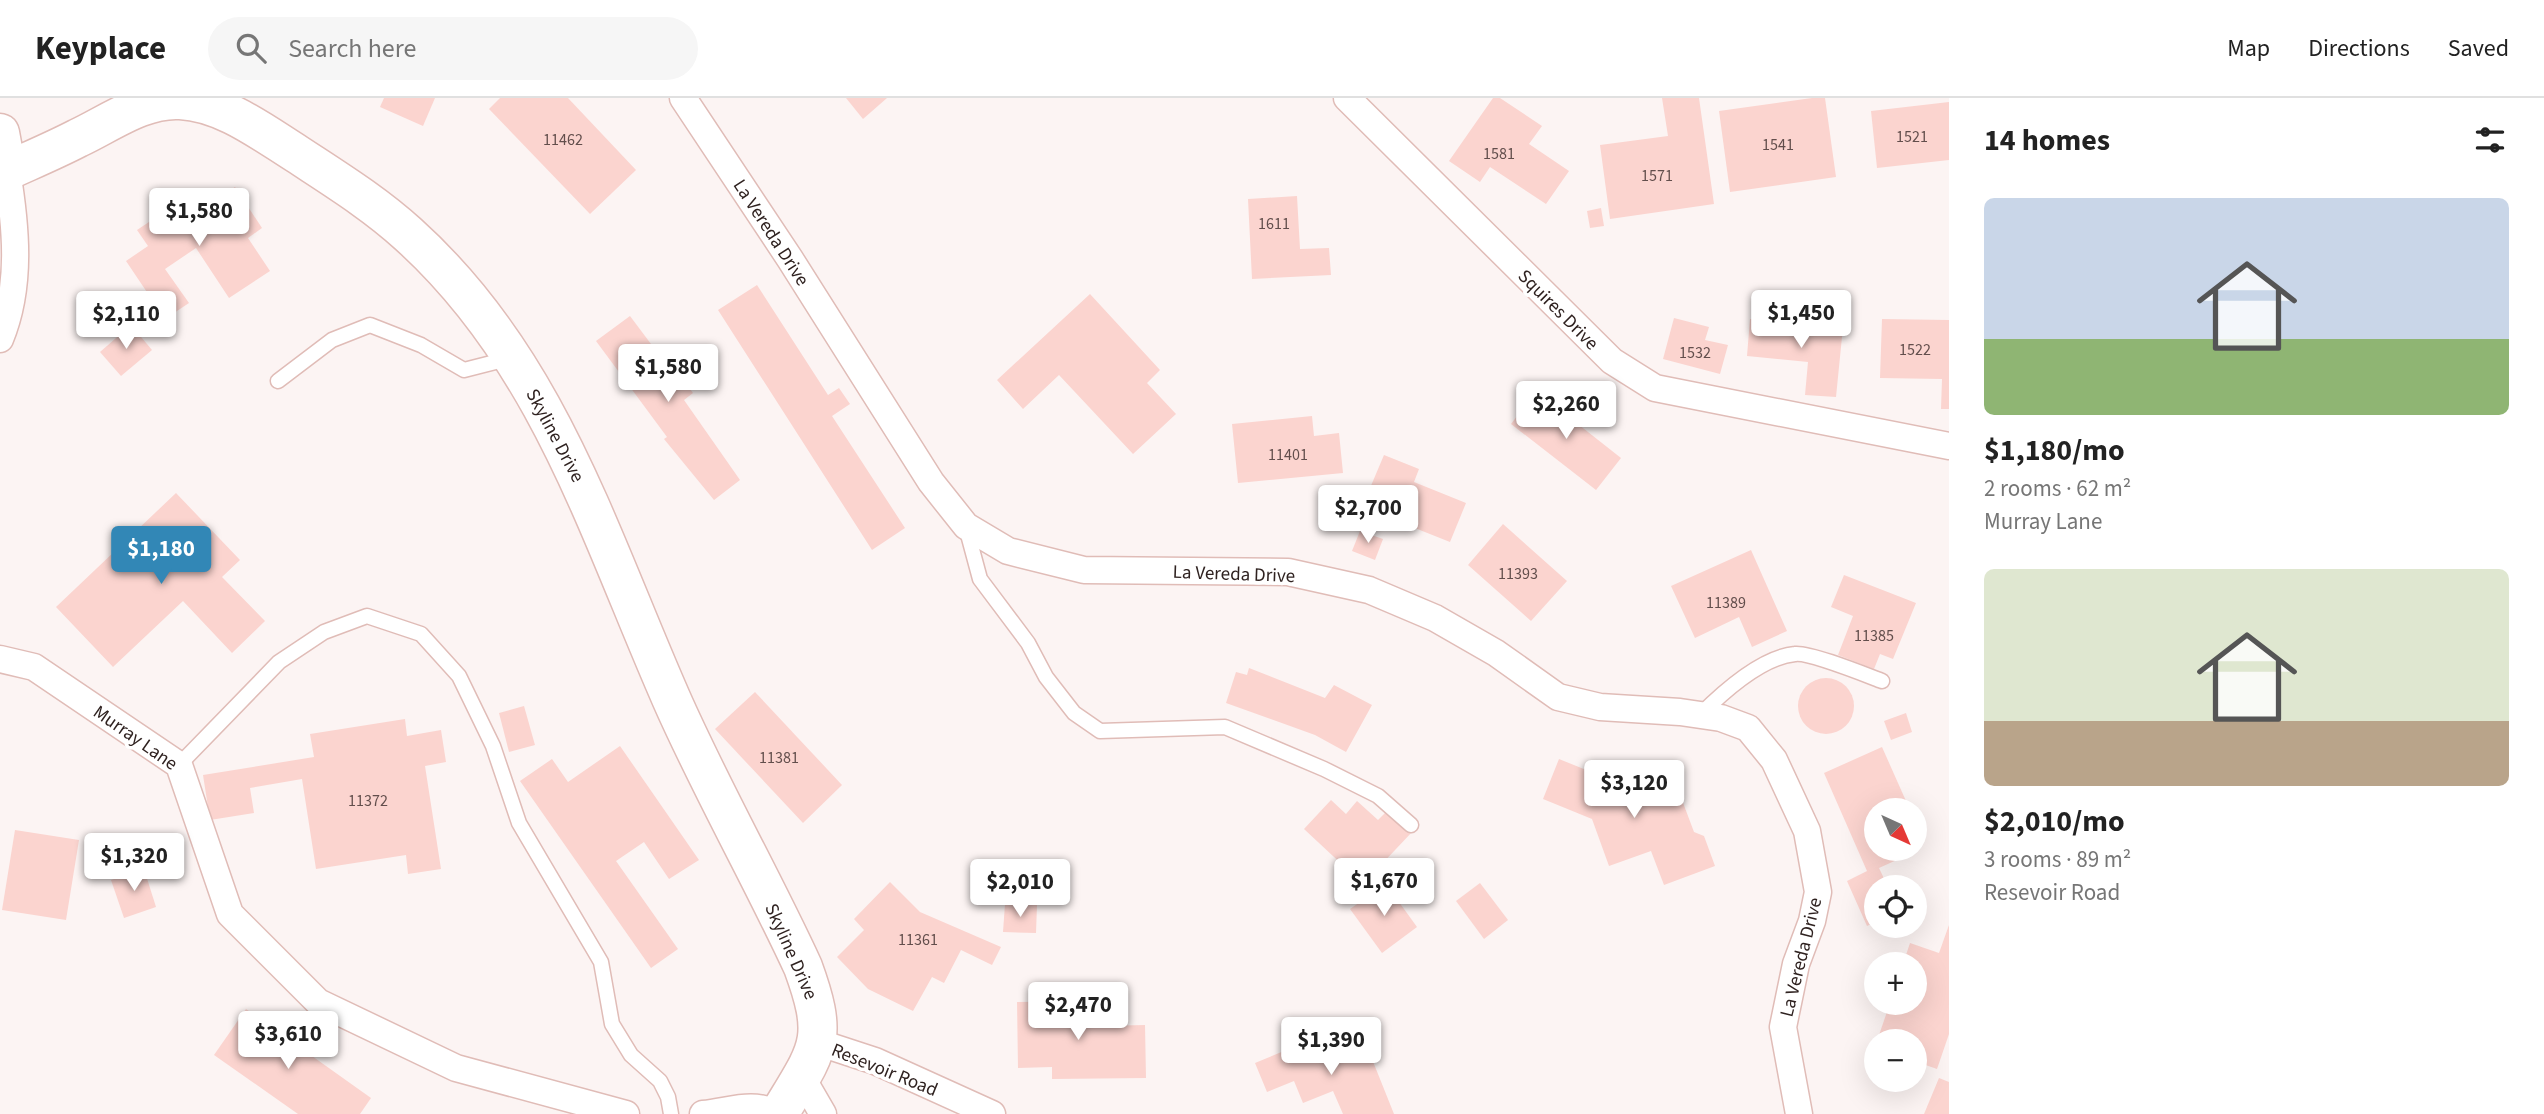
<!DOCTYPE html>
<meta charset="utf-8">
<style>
body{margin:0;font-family:"Source Sans 3",sans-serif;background:#f6f6f6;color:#222;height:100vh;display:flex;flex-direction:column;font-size:26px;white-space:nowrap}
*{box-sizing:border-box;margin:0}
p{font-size:23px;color:#767676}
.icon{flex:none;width:38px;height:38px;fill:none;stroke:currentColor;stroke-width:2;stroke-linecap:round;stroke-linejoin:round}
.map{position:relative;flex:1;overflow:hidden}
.drawer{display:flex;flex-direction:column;background:#fff;width:595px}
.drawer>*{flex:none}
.needle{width:46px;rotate:136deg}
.controls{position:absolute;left:1864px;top:700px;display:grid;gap:14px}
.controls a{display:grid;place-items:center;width:63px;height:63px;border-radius:50%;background:#fff;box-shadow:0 7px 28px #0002;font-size:35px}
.price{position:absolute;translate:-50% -60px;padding:0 16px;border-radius:7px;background:#fff;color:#222;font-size:23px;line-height:46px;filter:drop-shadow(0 2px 4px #0008)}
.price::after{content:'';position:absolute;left:50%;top:42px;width:21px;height:16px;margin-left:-10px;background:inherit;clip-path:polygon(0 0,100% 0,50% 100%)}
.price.active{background:#3287b6;color:#fff}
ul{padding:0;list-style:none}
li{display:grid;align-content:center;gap:14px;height:371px;padding:0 35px}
li span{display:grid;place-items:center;height:217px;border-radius:10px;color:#555}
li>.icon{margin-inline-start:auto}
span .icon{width:126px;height:126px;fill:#fffc;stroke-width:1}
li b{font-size:30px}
h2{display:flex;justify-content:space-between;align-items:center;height:84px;padding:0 35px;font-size:30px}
header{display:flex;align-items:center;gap:42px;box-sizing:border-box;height:98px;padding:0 35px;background:#fff;border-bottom:2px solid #e0e0e0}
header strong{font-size:33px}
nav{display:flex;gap:38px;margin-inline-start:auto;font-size:24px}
.search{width:490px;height:63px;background:#f6f6f6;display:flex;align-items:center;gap:18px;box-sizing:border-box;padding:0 24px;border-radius:38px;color:#767676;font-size:26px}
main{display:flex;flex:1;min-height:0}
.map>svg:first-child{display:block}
</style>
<header>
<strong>Keyplace</strong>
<div class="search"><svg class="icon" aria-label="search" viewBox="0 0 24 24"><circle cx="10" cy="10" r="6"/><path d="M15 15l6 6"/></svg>Search here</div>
<nav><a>Map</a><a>Directions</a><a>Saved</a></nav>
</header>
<main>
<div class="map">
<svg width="1949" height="1016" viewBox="0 0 1949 1016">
<rect width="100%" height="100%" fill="#fcf4f3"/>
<g fill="#fbd4cf">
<path d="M384,0H435L423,28L380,9Z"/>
<path d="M500,0H568L636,72L590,116L489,11Z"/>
<path d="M846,0H887L863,21Z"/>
<path d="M1493,0H1500L1542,28L1529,46L1569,73L1546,106L1490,69L1480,84L1449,63Z"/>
<path d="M1662,0H1699L1714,106L1610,121L1600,47L1668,38Z"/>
<path d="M1812,0H1825L1836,79L1730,94L1719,13Z"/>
<path d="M1949,4V62L1877,70L1871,13Z"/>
<path d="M235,89L262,130L248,140L270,173L229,200L196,150L165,171L189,205L165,221L126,163L148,148L137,132L185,100L196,115Z"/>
<path d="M1297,98L1300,151L1329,150L1331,177L1252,181L1248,101Z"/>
<path d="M1601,110L1604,128L1590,130L1587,113Z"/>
<path d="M757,187L828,297L839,290L850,306L832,318L905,430L872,452L718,212Z"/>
<path d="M1090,196L1160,272L1147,285L1176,316L1133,356L1059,277L1023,311L997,282Z"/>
<path d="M630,218L654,250L658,248L693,295L684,302L740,382L714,402L664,341L667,339L596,243Z"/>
<path d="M1674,220L1709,229L1705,242L1728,247L1720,276L1663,261Z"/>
<path d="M1750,221L1843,229L1836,299L1805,297L1808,264L1747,258Z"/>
<path d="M1882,221L1949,222V311H1941L1942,281L1880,280Z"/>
<path d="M131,227L152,252L121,278L100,254Z"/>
<path d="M1536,293L1621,360L1596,392L1511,326Z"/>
<path d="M1312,318L1314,338L1339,335L1343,375L1238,385L1232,326Z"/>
<path d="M1384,357L1419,371L1414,384L1466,405L1450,444L1362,409Z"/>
<path d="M176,395L240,462L222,479L265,523L232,555L183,503L113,569L56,509Z"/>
<path d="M1503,426L1567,483L1531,523L1468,467Z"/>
<path d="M1360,433L1383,441L1375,462L1352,453Z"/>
<path d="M1751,452L1787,533L1752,549L1739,519L1695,540L1671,488Z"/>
<path d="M1844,477L1916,505L1893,561L1880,556L1874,571L1838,557L1853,518L1831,509Z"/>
<path d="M1249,570L1325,600L1334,587L1372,607L1346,654L1315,637L1226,605L1236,574L1247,577Z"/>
<circle cx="1826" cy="608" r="28"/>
<path d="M755,594L842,687L803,725L715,631Z"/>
<path d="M524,608L535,647L509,654L499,615Z"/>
<path d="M1906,615L1912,634L1891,642L1884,623Z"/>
<path d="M405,621L407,638L441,632L446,664L425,668L441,771L408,776L406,757L316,771L302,681L250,690L254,715L210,722L203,677L314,659L310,636Z"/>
<path d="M620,648L699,762L669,781L644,744L616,763L678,851L651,870L520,683L552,661L568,684Z"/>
<path d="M1882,649L1910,712H1876V751H1908L1910,756L1879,770L1888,789H1876V824L1867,828L1847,783L1867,773L1824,675Z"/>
<path d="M1559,661L1636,692L1665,681L1676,686L1694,734L1704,738L1715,768L1664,787L1651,753L1609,768L1592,721L1543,701Z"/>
<path d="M1331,702L1346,716L1357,703L1378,722L1388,712L1412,734L1363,786L1304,731Z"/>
<path d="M15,732L79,742L66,822L2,812Z"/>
<path d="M144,771L156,809L124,820L111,782Z"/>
<path d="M890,784L920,814L1001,849L992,867L961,852L944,885L932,879L913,913L868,891L837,859L864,832L854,821Z"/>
<path d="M1480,785L1508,822L1484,841L1456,803Z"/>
<path d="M1386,786L1417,829L1382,855L1350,811Z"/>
<path d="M1005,806L1037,807L1036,835L1003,834Z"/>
<path d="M1949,827V936L1937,971L1914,963V943H1877L1890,905H1914V866H1903L1910,845L1939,855Z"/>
<path d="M1100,903L1101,928L1145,927L1146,980L1052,981V969L1018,970L1017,904Z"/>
<path d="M246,911L371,1000L360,1016H298L214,957Z"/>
<path d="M1362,936L1394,1016H1343L1333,993L1303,1005L1294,983L1267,994L1255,965L1291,950L1296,963Z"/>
<path d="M1939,980L1949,984V1016H1924Z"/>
</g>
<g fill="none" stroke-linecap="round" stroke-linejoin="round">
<defs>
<g id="lane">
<path d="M278,283L332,242L370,227L421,247L464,272L511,260"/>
<path d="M966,429L980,481L1028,545L1046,579L1074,615L1100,633L1225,629L1324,671L1378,698L1411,727"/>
<path d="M1700,617C1722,595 1762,559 1795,556C1809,554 1866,577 1882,583"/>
<path d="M179,667L279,564L324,534L367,518L421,536L459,578L493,648L519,725L601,864L612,926L631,957L660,983L668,999L671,1016"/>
</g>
<g id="street">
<path d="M683,0L790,161L931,384L966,428L1008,453L1084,472L1288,474L1369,492L1435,520L1496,555L1558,599L1600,609L1680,614L1721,620L1748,630L1774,662L1807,733L1818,794L1812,823L1796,866L1783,929L1799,1016"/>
<path d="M1347,0L1612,263L1655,290L1949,348"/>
<path d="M0,241C22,188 16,128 7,73"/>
<path d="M0,561L34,569L179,667L230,816L318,904L456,970L626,1016"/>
<path d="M817,944L875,963L992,1016"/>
<path d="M801,978L823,1016"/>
<path d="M703,1016C732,1013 751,1003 779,1016"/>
</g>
<path id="secondary" d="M0,35L7,73C31,62 55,52 78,40C110,25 143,0 180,2C223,4 262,34 297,56C335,81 374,105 408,136C548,262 598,434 671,600C711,691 761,778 803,869C830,943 818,951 779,1016"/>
</defs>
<use href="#lane" stroke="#e0bcb7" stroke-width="17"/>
<use href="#street" stroke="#e0bcb7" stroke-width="29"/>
<use href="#secondary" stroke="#e0bcb7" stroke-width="41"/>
<use href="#lane" stroke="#fff" stroke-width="14"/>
<use href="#street" stroke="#fff" stroke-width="26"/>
<use href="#secondary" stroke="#fff" stroke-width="38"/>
</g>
<g text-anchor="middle" stroke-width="7" stroke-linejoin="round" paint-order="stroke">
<g font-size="16" fill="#624e4c">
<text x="1912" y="44">1521</text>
<text x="563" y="47">11462</text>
<text x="1778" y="52">1541</text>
<text x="1499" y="61">1581</text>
<text x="1657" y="83">1571</text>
<text x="1274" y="131">1611</text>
<text x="1915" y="257">1522</text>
<text x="1695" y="260">1532</text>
<text x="1288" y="362">11401</text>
<text x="1518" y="481">11393</text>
<text x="1726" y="510">11389</text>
<text x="1874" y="543">11385</text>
<text x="779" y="665">11381</text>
<text x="368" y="708">11372</text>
<text x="918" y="847">11361</text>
</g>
<g font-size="19" fill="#2f2220" stroke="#fff">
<text transform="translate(772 134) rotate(57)" y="7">La Vereda Drive</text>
<text transform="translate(1559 211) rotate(45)" y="7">Squires Drive</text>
<text transform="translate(556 337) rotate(62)" y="7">Skyline Drive</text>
<text transform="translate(1234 475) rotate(2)" y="7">La Vereda Drive</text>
<text transform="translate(136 639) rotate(35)" y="7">Murray Lane</text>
<text transform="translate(792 853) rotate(66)" y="7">Skyline Drive</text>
<text transform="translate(1800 859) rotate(-76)" y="7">La Vereda Drive</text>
<text transform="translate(885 971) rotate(22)" y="7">Resevoir Road</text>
</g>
</g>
</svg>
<div class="controls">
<a><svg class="needle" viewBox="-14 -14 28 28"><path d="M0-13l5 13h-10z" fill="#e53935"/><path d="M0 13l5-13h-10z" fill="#767676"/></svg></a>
<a><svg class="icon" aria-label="locate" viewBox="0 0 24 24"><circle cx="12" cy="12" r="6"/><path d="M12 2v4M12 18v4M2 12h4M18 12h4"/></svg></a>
<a>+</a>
<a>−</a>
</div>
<b class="price" style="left:199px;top:150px">$1,580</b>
<b class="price" style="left:1801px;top:252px">$1,450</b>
<b class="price" style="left:126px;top:253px">$2,110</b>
<b class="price" style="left:668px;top:306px">$1,580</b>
<b class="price" style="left:1566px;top:343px">$2,260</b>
<b class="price" style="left:1368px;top:447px">$2,700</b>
<b class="price active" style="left:161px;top:488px">$1,180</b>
<b class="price" style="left:1634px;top:722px">$3,120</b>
<b class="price" style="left:134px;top:795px">$1,320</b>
<b class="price" style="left:1384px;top:820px">$1,670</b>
<b class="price" style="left:1020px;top:821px">$2,010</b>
<b class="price" style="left:1078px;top:944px">$2,470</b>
<b class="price" style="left:288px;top:973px">$3,610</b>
<b class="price" style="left:1331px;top:979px">$1,390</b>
</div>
<section class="drawer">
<h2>14 homes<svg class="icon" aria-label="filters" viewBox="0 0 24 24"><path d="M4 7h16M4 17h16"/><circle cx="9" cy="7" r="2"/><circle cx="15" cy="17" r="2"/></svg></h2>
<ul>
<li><span style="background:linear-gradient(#c9d6e8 65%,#8fb573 0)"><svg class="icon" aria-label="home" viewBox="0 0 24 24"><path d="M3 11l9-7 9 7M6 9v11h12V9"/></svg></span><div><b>$1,180/mo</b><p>2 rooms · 62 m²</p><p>Murray Lane</p></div></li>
<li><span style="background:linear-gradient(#dfe7d0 70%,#b9a48a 0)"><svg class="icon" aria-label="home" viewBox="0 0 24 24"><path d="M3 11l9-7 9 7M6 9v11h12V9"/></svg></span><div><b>$2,010/mo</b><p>3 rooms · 89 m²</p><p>Resevoir Road</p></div></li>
</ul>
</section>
</main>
